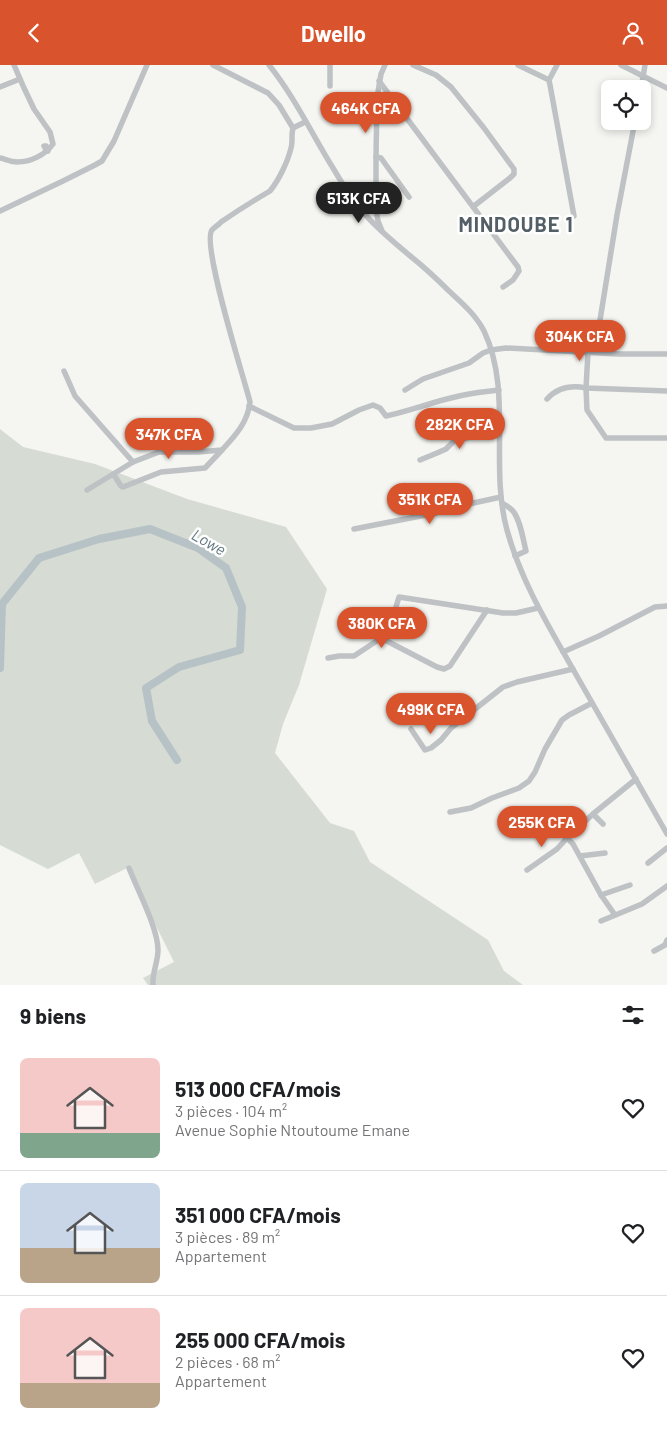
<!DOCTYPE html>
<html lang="fr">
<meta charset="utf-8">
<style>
body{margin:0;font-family:Barlow,sans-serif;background:#f6f6f6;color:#202124;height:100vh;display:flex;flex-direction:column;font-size:19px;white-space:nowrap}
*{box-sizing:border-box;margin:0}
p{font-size:16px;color:#757577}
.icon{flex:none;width:28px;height:28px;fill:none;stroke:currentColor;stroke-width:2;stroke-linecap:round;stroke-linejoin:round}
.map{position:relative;height:920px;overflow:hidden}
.drawer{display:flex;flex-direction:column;background:#fff;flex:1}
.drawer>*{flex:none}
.fabs{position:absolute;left:601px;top:15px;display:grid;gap:10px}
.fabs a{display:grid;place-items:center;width:50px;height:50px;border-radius:8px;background:#fff;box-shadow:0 2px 8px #0003;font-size:25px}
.price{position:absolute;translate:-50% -42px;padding:0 11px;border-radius:18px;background:#d9532d;color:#fff;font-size:16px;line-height:32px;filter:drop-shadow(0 1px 2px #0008)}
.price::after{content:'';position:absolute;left:50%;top:30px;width:15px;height:11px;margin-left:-8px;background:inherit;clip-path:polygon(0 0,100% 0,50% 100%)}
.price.active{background:#222;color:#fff}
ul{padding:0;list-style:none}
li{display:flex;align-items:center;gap:15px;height:125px;padding:0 20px}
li+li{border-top:1px solid #e0e0e0}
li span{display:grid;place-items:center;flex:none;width:140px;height:100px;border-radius:8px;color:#555}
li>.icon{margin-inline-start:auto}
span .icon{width:60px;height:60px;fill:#fffc;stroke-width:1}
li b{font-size:21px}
h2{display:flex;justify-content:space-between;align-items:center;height:60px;padding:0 20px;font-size:21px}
header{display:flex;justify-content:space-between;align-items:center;height:65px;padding:0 20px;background:#d9532d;color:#fff;font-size:22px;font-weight:700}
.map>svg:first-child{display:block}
</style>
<header><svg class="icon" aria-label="back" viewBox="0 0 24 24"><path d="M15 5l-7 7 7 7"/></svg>Dwello<svg class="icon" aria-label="person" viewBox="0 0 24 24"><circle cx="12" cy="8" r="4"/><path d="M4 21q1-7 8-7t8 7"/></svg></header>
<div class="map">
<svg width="667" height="920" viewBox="0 0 667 920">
<rect width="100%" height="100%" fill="#f5f5f1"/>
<path fill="#d6dbd3" d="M0,364L23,382L95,399L187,434L286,462L327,524L299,620L283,659L275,688L330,758L354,766L370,797L488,875L504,906L523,920H148L143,913L174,897L127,803L95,819L79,788L48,804L0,780Z"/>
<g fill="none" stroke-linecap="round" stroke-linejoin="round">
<path stroke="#b7c2c6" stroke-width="8" d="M0,603L2,539L39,493L99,474L150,464L198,483L226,503L242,542L240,585L179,602L146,623L152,656L177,695"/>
<g stroke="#bec2c5" stroke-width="5.5">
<path d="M213,0L268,28L279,40L293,63"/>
<path d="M269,0C294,31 312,69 333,103C342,118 351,134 363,147C377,164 393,176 409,190C423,201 436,213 449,226C462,238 476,250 484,266C513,327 489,400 507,465C521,516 548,560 574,606C605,660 636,715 667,769"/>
<path d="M413,0L436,10L451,22L484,63L514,104V109L510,113L474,141"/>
<path d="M518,0L549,15"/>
<path d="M557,0L549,15L550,20L574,151"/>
<path d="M621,0L667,23"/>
<path d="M379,16L518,202L519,206L513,215L503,222"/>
<path d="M330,21V0"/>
<path d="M0,22L20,14"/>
<path d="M641,24L645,0"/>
<path d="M44,81H46L45,83L48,86Z"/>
<path d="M376,92L381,93L409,132"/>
<path d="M0,93C5,94 11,97 17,97C31,97 45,90 53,79L50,67L34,44L24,23L14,0"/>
<path d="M354,135C364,138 371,134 376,124"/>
<path d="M0,146L63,116L95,100L102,96L114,76L147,0"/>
<path d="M382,166L378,156L376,144V92L377,33L381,9L385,0"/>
<path d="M596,280L617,150L635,56"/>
<path d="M588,287L586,323L587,345L606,373H667"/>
<path d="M64,306L75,331L133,397"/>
<path d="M405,325L423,314L469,298L483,288L491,285L506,283L619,289H667"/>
<path d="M547,334C557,323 571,320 586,323L667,326"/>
<path d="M249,341L294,363H311L332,359L359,345L373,340L380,343L386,351C410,346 432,337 455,332C470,328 484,327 499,325"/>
<path d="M420,395L437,388L446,384L454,376L460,374L498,367"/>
<path d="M114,410L121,421L123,422L161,407L205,403L222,385"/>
<path d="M87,425L133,397L159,387H198L222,385C235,371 248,357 250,337C244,313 201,179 212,165C214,162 219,160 221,157C237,146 253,136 270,126C279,115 288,96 291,83C293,77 291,70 293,63L305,57"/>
<path d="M502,438C505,440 509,442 512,445C520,453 523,474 526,486L515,491"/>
<path d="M354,464L436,448L455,442L501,432"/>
<path d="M381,573L437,602L444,604L450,601L487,545"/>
<path d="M563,587L599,571L655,542L667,541"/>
<path d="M328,593L339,591H354L381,573L391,558L399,532L503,548H516L538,543"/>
<path d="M443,640L458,636L472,646"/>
<path d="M411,664L425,685L431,683L441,675L451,663L503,622L517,617L573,604"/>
<path d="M450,747L471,743L492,733L519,723L529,716L535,707L545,684L562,655L569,650L592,638"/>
<path d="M593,749L603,759"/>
<path d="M580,791L605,788"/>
<path d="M648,798L667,783"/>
<path d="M129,803C137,824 158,863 158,885C158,897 152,908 153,920"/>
<path d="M527,805L557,784L567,773"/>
<path d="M601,830L630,820"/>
<path d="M615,850L601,830L573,779L567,773L593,749L636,714"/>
<path d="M601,856L642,839L667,821"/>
<path d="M654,886L665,880L667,875"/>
</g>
</g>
<g text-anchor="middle" stroke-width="5" stroke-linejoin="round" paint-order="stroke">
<g font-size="16" font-style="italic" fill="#61777e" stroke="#fff">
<text transform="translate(209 477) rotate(30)" y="6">Lowe</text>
</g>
<g font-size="20" font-weight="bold" letter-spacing="1" fill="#535e66" stroke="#fff">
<text x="516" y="167">MINDOUBE 1</text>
</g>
</g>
</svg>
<div class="fabs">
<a><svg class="icon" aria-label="locate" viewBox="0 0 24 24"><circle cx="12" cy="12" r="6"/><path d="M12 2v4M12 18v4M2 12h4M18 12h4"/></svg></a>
</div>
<b class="price" style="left:366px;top:69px">464K CFA</b>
<b class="price active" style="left:359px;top:159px">513K CFA</b>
<b class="price" style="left:580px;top:297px">304K CFA</b>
<b class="price" style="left:460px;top:385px">282K CFA</b>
<b class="price" style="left:169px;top:395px">347K CFA</b>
<b class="price" style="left:430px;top:460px">351K CFA</b>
<b class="price" style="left:382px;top:584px">380K CFA</b>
<b class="price" style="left:431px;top:670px">499K CFA</b>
<b class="price" style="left:542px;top:783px">255K CFA</b>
</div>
<section class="drawer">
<h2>9 biens<svg class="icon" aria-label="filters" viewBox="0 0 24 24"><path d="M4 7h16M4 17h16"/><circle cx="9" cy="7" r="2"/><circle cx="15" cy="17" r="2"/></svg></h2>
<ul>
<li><span style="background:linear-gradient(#f6c9c9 75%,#7fa58c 0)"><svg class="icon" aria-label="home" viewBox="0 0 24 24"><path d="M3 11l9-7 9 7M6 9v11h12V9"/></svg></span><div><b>513 000 CFA/mois</b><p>3 pièces · 104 m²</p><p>Avenue Sophie Ntoutoume Emane</p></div><svg class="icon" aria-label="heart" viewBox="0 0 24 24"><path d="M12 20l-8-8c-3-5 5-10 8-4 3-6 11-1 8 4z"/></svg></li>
<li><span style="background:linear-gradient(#c9d6e8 65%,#b9a48a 0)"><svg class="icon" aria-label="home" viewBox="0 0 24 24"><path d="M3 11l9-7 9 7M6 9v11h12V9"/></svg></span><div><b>351 000 CFA/mois</b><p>3 pièces · 89 m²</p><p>Appartement</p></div><svg class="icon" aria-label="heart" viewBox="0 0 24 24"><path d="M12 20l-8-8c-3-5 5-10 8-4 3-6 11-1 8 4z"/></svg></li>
<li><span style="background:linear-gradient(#f6c9c9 75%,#b9a48a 0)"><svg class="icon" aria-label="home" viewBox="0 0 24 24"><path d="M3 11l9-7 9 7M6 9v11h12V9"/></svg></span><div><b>255 000 CFA/mois</b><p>2 pièces · 68 m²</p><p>Appartement</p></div><svg class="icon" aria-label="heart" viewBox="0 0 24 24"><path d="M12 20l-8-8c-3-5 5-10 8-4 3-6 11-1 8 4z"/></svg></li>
</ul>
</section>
